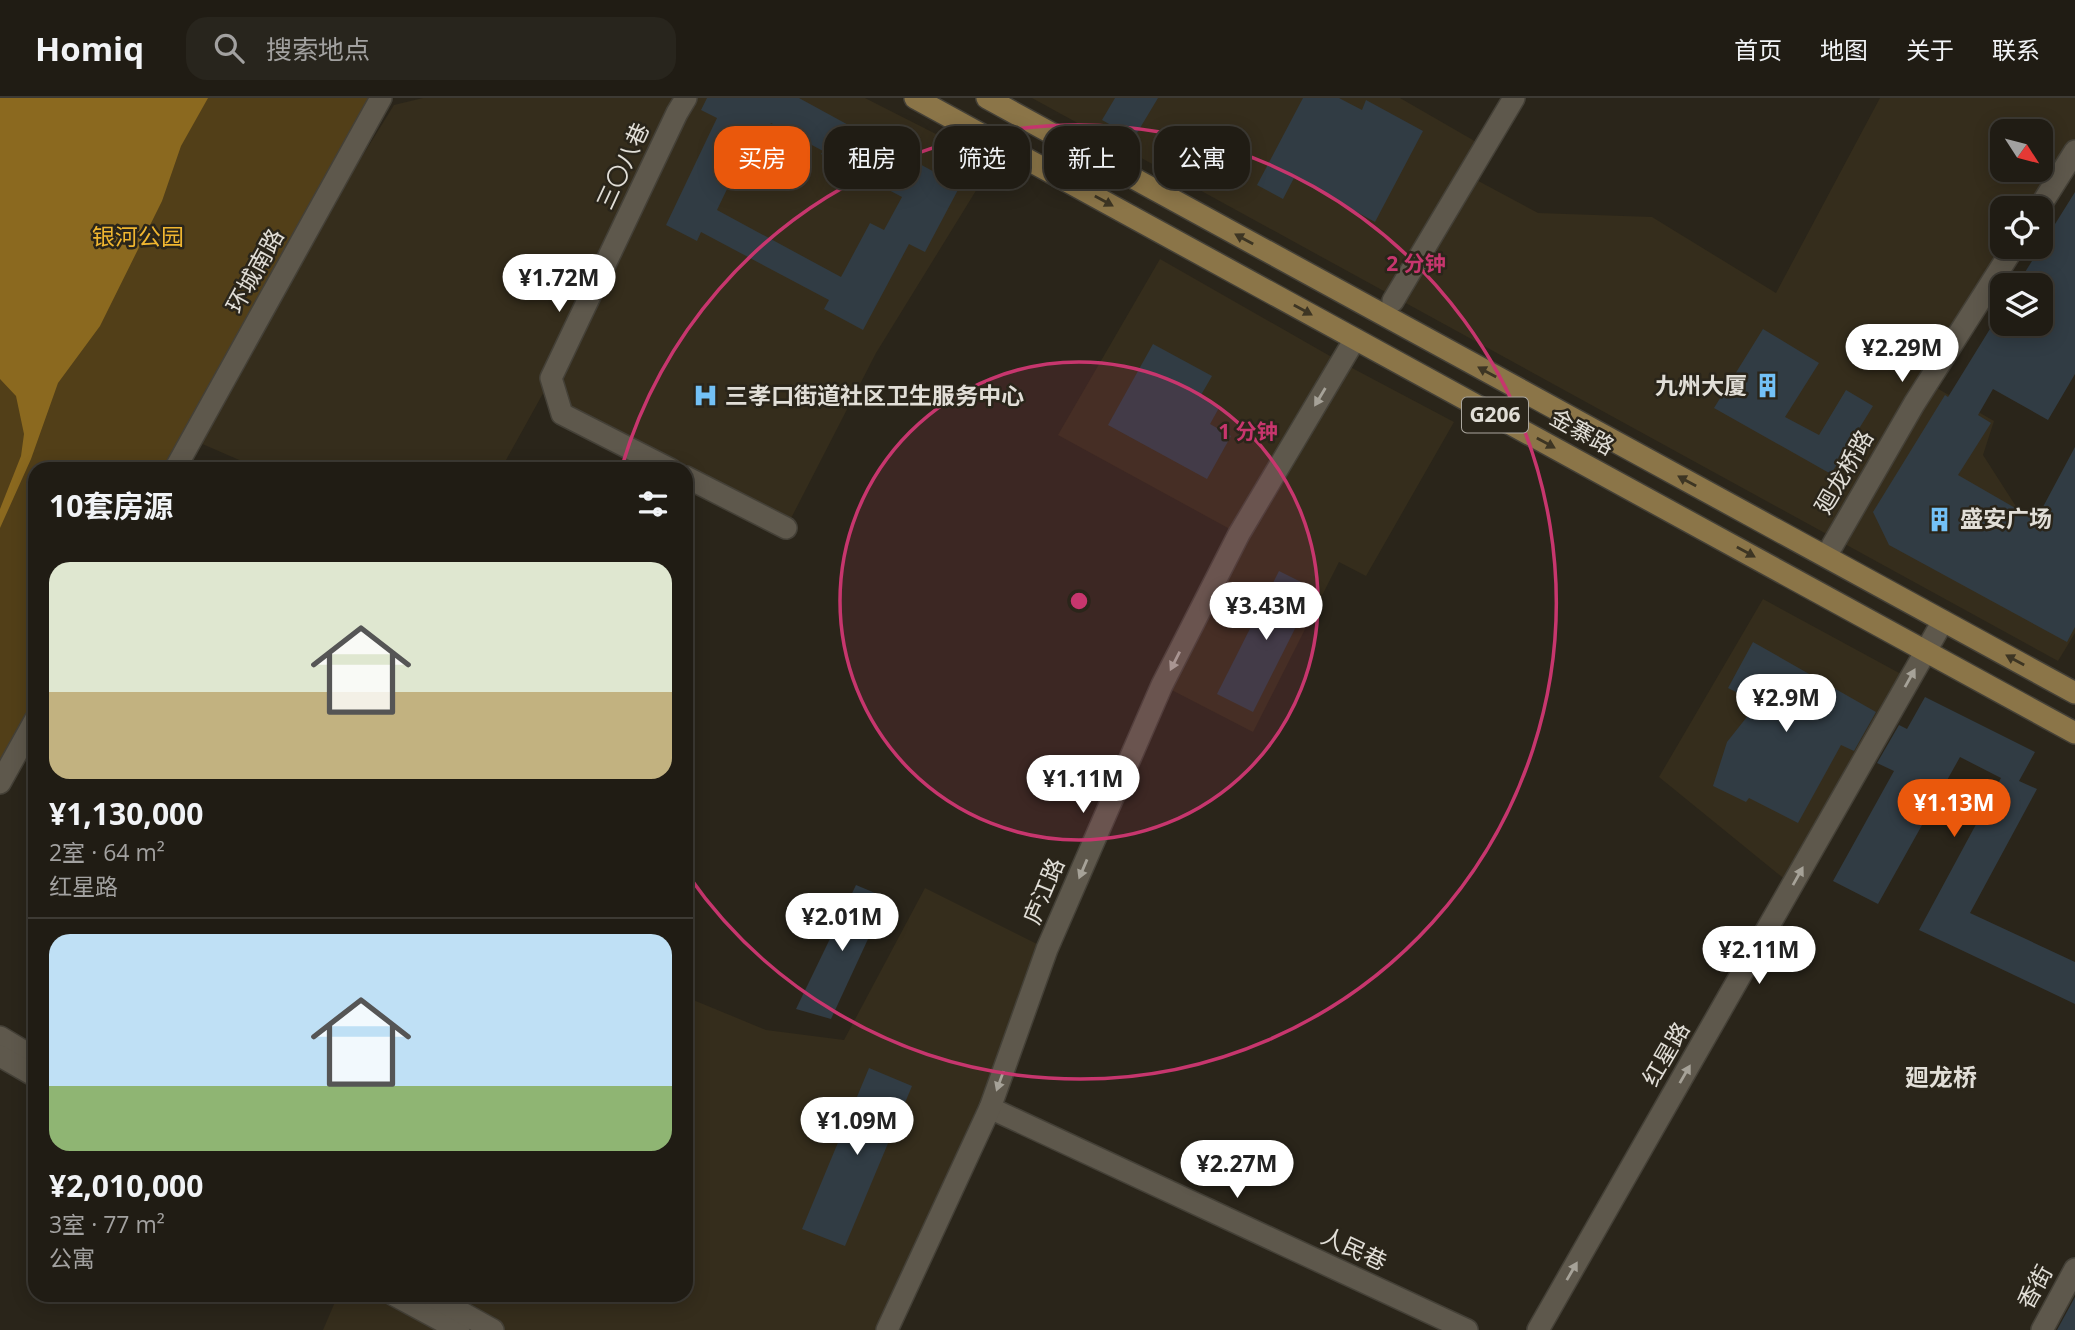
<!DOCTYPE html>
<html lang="zh">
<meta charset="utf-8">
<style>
body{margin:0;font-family:"Open Sans","Noto Sans SC",sans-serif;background:#28251d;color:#f1f3f6;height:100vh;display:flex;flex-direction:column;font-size:26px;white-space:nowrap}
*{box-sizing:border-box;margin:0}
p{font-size:23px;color:#a2a1a0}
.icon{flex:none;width:38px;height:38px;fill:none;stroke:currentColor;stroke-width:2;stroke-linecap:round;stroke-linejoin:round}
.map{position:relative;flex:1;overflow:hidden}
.side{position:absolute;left:28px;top:364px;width:665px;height:840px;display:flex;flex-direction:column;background:#201c14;border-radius:21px;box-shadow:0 4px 18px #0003,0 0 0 2px #3d3a34}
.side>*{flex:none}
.top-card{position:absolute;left:714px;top:28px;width:665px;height:63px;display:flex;gap:14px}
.needle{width:46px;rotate:126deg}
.tools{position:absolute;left:1990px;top:21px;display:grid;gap:14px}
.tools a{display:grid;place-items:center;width:63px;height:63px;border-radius:14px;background:#201c14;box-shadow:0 4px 18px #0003,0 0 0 2px #3d3a34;font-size:35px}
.price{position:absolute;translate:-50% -60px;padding:0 16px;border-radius:24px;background:#fff;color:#222;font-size:23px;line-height:46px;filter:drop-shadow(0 2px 4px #0008)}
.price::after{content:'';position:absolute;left:50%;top:42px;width:21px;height:16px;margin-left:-10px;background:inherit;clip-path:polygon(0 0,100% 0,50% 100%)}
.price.active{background:#ea580c;color:#fff}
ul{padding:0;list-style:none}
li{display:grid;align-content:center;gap:14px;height:371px;padding:0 21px}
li+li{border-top:2px solid #3d3a34}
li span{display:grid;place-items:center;height:217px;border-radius:21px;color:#555}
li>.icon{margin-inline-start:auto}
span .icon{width:126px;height:126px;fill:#fffc;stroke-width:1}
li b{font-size:30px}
h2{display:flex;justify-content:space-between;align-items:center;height:84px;padding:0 21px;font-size:30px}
.tag{padding:0 24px;border-radius:21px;background:#201c14;box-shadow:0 4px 18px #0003,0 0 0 2px #3d3a34;font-size:24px;line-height:63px}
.tag.active{background:#ea580c;color:#fff}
header{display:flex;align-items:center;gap:42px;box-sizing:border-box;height:98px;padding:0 35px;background:#201c14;border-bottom:2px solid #3d3a34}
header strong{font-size:33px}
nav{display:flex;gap:38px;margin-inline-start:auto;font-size:24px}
.search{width:490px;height:63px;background:#28251d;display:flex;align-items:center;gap:18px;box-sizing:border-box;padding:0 24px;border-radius:21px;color:#a2a1a0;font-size:26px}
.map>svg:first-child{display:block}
</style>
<header>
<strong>Homiq</strong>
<div class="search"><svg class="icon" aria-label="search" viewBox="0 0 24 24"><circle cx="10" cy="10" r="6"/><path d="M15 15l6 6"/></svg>搜索地点</div>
<nav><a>首页</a><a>地图</a><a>关于</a><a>联系</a></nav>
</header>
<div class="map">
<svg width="2075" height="1232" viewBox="0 0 2075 1232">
<rect width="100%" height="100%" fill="#2a251a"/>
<g fill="#352d1c" fill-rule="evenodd">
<path d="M423,0H865L993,65L876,255L786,430L562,316L551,281L501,371H260L200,345L281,189L394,7Z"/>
<path d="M1032,0H1400L1485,49L1469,78L1538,115L1652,119L1776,195L1880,0H2075V53L2039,110H2002V149L1928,285L1994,323L1983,357L2017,410L2075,444V535L2058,563ZM2002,33H2040V72H2002Z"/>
<path d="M1160,161L1337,262L1454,324L1366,478L1339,464L1253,634L1162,587L1239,436L1058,337Z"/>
<path d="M1763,501L1901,576L1793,788L1659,679Z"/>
<path d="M925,790L1047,851L887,1232H493L430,1197H686V899L766,932L844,942Z"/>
<path d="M338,1197H394L459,1232H323Z"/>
</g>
<path fill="#523f18" d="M0,0H370L166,371H35V609L0,673Z"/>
<path fill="#8b691f" d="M0,0H208L181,48L162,103L100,228L58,285L31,361L0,430V411L21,358L24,336L16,298L0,281Z"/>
<g fill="#313c44" fill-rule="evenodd">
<path d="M707,0H799L960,88L925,154L909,146L863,232L824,211L829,202L701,134L697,143L666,127L717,20L701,12ZM771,25L823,53L821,56L902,99L884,132L870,125L841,179L717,112L752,39L761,44Z"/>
<path d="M1115,0H1158L1134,40L1102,22Z"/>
<path d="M1303,0H1339L1362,12L1366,2L1423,33L1375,124L1294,80L1283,101L1257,87Z"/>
<path d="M2075,94V276L2048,322L1993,291L1978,317L1991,325L1958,377L2036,422L2075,349V529L2067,544L1889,447L1873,414L1945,297L1948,299L1993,226H2040V187H2017Z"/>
<path d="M1763,231L1819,265L1785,319L1819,337L1846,292L1873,308L1831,376L1714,310Z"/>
<path d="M1153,246L1212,278L1201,297L1220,308L1210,326L1231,338L1207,381L1108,327Z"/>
<path d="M1279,473L1315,491L1253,614L1217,596Z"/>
<path d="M1753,544L1876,614L1854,653L1841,647L1798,725L1749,700L1746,704L1713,688L1727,644L1758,605L1728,590Z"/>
<path d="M1925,599L2035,654L2019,683L2037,691L1970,815L2075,864V906L1919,832L2001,680L1960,659L1878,806L1833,783L1894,673L1877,665L1899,627L1907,631Z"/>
<path d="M856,787L887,800L831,921L796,911Z"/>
<path d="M869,970L912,988L845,1148L802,1131Z"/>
<path d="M2075,1199V1232H2057Z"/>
</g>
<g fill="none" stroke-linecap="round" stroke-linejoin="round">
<defs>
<g id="street">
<path d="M2039,110L2075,53"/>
<path d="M1393,203L1514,0"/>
<path d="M670,371L562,316L551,280L677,15L686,0"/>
<path d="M686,379L786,430"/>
<path d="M1832,448L1914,306L2014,149"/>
<path d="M990,1010L1467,1232"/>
<path d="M2042,1232L2075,1171"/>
</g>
<g id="secondary">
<path d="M175,371L381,0"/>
<path d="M0,685L35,622"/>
<path d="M0,939L35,960"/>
<path d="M0,958L35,978"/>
<path d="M394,1197L459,1232"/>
<path d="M430,1197L493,1232"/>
<path d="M887,1232L990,1010L1047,851L1162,587L1239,436L1355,241"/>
<path d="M1538,1232L1943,523"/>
</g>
<g id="primary">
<path d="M915,0L2075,635"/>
<path d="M987,0L2075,595"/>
</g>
</defs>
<use href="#street" stroke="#444037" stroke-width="24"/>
<use href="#secondary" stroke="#444037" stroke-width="24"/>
<use href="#primary" stroke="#444037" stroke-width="24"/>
<use href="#street" stroke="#5e584c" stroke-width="21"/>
<use href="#secondary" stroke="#5e584c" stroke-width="21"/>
<use href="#primary" stroke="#8b7548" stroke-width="21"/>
</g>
<defs><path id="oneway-solid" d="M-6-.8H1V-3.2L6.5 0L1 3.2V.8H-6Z" transform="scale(1.75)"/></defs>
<g fill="#3d3523">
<use href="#oneway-solid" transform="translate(1104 103) rotate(29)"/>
<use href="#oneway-solid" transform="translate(1244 141) rotate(-151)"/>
<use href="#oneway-solid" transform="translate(1303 212) rotate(29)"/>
<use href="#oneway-solid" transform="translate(1487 274) rotate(-151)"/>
<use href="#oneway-solid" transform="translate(1546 345) rotate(29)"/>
<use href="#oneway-solid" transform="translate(1687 383) rotate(-151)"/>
<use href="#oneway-solid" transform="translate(1746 454) rotate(29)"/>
<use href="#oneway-solid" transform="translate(2015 562) rotate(-151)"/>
</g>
<g fill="#a6a298">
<use href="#oneway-solid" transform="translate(1320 299) rotate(121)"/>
<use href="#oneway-solid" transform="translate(1175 563) rotate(117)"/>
<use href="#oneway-solid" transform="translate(1910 580) rotate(-61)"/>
<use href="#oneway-solid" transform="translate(1083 771) rotate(113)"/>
<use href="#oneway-solid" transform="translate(1798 778) rotate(-61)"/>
<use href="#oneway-solid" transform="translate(1685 976) rotate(-60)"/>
<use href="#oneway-solid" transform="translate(1000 983) rotate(110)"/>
<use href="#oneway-solid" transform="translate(1572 1173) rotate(-60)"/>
</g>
<circle cx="1079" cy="503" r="239" fill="#c7366e" fill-opacity=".12"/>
<g fill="none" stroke="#c7366e" stroke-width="3.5">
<circle cx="1079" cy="503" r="239"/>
<path d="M622 368A477 477 0 1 1 688 777"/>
</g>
<defs>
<symbol id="building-bare" viewBox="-9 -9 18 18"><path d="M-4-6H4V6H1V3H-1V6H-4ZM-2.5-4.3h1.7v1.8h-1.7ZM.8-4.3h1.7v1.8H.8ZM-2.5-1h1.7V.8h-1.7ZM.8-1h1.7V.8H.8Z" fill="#73c1f6" stroke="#2a251a" stroke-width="2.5" paint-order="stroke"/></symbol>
<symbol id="hospital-bare" viewBox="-9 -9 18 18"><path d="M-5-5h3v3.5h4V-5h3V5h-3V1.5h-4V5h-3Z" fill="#73c1f6" stroke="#2a251a" stroke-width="2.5" paint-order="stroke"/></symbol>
</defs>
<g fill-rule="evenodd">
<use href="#building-bare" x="1750" y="270" width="35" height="35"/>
<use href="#hospital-bare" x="688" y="280" width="35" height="35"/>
<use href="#building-bare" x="1922" y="404" width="35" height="35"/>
</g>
<g text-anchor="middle" stroke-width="5" stroke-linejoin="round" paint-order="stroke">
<rect fill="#2a251a" stroke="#aaa69e" stroke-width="2" x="1462" y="299.5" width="66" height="35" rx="5"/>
<g font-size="21" font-weight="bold" fill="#e1ded7">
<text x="1495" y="324">G206</text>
</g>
<g font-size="23" fill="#e1ded7" stroke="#2a251a">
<text transform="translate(623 68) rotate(-65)" y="8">三〇八巷</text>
<text transform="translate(255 173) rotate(-61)" y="8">环城南路</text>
<text transform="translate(1582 334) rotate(29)" y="8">金寨路</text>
<text transform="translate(1844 374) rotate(-60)" y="8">廻龙桥路</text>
<text transform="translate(1044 793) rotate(-67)" y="8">庐江路</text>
<text transform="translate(1666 956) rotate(-60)" y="8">红星路</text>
<text transform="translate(1354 1151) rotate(25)" y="8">人民巷</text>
<text transform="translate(2035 1189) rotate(-61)" y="8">香街</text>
</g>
<g font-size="23" fill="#f0b630" stroke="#2a251a">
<text x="138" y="147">银河公园</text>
</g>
<g font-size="23" font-weight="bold" fill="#e1ded7" stroke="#2a251a" text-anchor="start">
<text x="1747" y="296" text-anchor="end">九州大厦</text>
<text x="725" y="306">三孝口街道社区卫生服务中心</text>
<text x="1960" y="429">盛安广场</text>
</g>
<g font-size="24" font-weight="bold" fill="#e1ded7" stroke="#2a251a">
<text x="1941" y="988">廻龙桥</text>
</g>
</g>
<circle cx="1079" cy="503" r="10" fill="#c7366e" stroke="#2a251a" stroke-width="3.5"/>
<g font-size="21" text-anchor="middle" font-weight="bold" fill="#c7366e" stroke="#2a251a" stroke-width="5" stroke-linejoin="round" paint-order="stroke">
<text x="1416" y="173">2 分钟</text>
<text x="1248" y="341">1 分钟</text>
</g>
</svg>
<div class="tools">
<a><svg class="needle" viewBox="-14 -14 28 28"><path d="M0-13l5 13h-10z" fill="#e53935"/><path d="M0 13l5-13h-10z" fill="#a2a1a0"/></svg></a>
<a><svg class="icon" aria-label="locate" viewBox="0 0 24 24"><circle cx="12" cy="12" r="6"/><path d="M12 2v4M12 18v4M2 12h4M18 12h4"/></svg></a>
<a><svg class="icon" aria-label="layers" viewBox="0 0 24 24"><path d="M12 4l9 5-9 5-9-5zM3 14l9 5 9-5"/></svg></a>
</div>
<b class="price" style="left:559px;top:216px">¥1.72M</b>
<b class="price" style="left:1902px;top:286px">¥2.29M</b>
<b class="price" style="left:1266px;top:544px">¥3.43M</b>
<b class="price" style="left:1786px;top:636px">¥2.9M</b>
<b class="price" style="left:1083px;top:717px">¥1.11M</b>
<b class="price active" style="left:1954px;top:741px">¥1.13M</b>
<b class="price" style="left:842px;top:855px">¥2.01M</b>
<b class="price" style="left:1759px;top:888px">¥2.11M</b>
<b class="price" style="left:857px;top:1059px">¥1.09M</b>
<b class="price" style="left:1237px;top:1102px">¥2.27M</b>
<div class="top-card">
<a class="tag active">买房</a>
<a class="tag">租房</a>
<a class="tag">筛选</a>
<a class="tag">新上</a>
<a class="tag">公寓</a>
</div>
<section class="side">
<h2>10套房源<svg class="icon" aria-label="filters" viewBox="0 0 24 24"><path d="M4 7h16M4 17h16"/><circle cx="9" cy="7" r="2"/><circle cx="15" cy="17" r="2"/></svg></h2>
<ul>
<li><span style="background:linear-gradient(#dfe7d0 60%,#c2b280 0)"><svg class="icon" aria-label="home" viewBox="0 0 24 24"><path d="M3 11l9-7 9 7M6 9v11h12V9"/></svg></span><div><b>¥1,130,000</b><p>2室 · 64 m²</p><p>红星路</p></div></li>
<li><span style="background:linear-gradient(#bfe0f5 70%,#8fb573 0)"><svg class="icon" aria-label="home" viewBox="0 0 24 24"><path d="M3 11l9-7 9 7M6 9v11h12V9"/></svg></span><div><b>¥2,010,000</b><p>3室 · 77 m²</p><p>公寓</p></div></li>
</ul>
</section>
</div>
